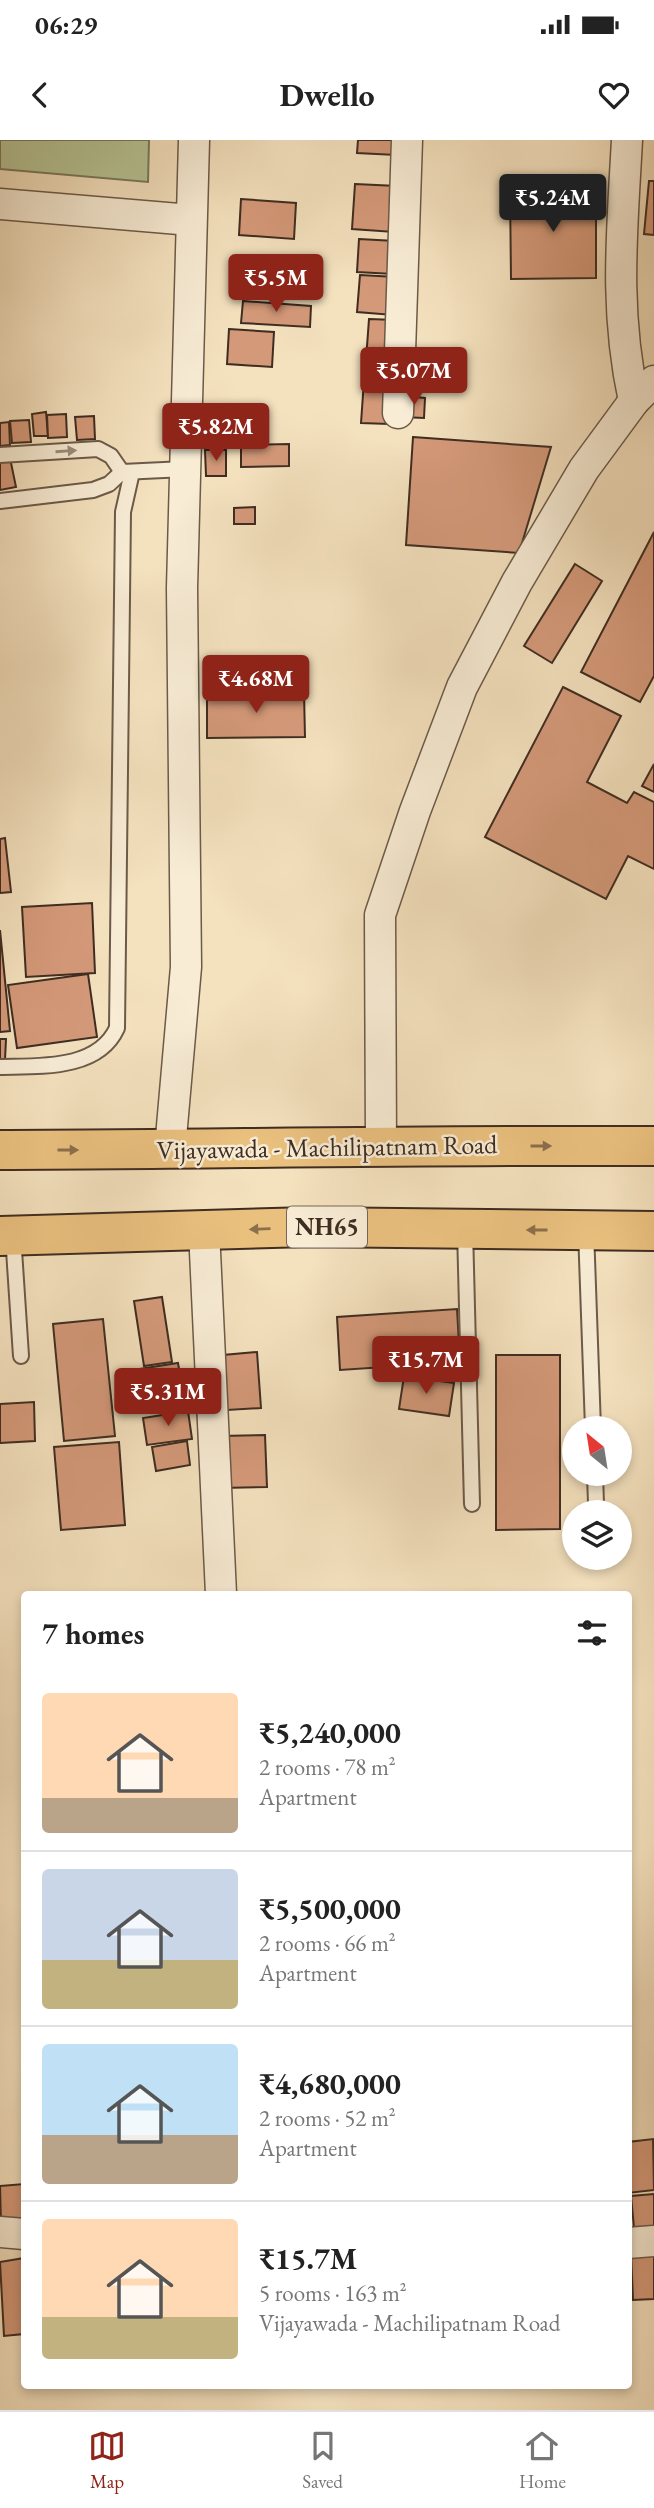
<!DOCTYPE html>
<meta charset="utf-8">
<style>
body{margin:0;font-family:"EB Garamond",serif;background:#f2f2f2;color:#222;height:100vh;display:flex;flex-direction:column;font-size:26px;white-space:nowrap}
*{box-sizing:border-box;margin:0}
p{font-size:23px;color:#767676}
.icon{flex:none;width:38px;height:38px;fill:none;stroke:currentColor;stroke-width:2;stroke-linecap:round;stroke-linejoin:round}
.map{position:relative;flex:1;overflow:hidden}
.details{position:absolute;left:21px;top:1451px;width:611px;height:798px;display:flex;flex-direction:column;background:#fff;border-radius:7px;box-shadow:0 4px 10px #0003}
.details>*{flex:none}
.needle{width:46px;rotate:330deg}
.tools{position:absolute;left:562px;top:1276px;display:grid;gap:14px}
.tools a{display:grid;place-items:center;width:70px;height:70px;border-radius:50%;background:#fff;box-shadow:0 4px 10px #0003;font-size:35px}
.price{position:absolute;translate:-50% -60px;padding:0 16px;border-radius:7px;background:#8f2418;color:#fff;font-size:23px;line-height:46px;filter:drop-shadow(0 2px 4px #0008)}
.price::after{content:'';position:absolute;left:50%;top:42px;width:21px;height:16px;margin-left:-10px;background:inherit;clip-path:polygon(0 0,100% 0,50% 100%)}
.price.active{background:#222;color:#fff}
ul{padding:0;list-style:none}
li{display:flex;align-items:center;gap:21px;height:175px;padding:0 21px}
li+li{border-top:2px solid #e0e0e0}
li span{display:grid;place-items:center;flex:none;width:196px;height:140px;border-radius:7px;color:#555}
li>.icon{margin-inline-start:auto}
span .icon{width:84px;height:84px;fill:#fffc;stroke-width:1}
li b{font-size:30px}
h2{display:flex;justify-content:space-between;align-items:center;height:84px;padding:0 21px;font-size:30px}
.status{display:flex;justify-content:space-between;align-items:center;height:49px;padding:0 35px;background:#fff;direction:ltr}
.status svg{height:19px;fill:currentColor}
header{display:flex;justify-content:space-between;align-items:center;height:91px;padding:0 21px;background:#fff;font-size:32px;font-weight:700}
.tabs{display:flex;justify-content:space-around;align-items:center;height:98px;border-top:2px solid #e0e0e0;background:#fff;font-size:19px;color:#767676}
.tabs a{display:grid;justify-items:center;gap:4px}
.tabs .active{color:#8f2418}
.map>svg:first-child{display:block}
</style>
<div class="status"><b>06:29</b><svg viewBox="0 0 49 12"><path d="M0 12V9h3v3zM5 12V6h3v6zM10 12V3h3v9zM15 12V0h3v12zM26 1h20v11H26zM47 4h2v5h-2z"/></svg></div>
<header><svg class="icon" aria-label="back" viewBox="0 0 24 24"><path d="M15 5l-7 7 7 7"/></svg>Dwello<svg class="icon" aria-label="heart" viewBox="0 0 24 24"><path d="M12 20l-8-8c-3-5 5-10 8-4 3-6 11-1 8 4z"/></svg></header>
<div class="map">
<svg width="654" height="2270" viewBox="0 0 654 2270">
<rect width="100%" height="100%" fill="#f4e1be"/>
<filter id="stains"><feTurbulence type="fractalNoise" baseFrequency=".00286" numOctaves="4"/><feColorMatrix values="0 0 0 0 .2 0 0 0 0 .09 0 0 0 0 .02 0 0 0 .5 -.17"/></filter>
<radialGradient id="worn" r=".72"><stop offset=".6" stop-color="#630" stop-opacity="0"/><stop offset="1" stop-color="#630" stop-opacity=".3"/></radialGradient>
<path fill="#b6c495" stroke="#7a785c" stroke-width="2" d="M0,0H149L148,42L0,29Z"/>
<g fill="#d49979" stroke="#3f2d22" stroke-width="2">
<path d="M358,0H397L396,15L357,13Z"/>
<path d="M649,41H654V95L644,94Z"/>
<path d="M355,44L397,46L394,92L352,89Z"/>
<path d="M510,49H596V138L511,139Z"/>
<path d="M241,59L296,63L294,99L239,95Z"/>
<path d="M359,99L395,101L393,134L357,132Z"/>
<path d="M360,135L396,137L393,175L357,172Z"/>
<path d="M243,161L311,166L310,187L241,183Z"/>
<path d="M369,179L395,180L392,221L366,220Z"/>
<path d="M229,189L274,192L272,227L227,224Z"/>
<path d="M365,226L393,227L389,284L361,283Z"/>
<path d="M404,256L425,258L424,278L402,277Z"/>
<path d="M46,272L48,296H34L32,274Z"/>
<path d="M66,274L67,297L48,298L47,275Z"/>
<path d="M94,276L95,299L77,300L75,277Z"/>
<path d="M29,280L31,302L12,303L10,281Z"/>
<path d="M9,282L10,305L0,306V283Z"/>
<path d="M413,297L551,307L519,413L406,405Z"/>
<path d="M289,304V326L241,327V305Z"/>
<path d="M205,310H226V336H206Z"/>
<path d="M10,318L16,347L0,350V320Z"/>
<path d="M255,367V384H234V368Z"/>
<path d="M654,392V536L640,562L581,532Z"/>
<path d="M575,424L602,441L552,523L524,506Z"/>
<path d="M563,547L621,576L587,642L627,663L634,652L654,662V729L628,716L606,759L485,697Z"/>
<path d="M304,552L305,597L207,598V553Z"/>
<path d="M654,624V652L642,646Z"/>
<path d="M5,698L11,752L0,753V699Z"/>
<path d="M92,763L95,833L26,837L22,767Z"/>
<path d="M0,790L10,891L0,892Z"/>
<path d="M88,834L97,897L17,908L8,845Z"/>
<path d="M0,899H6L5,920H0Z"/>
<path d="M162,1157L172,1222L144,1226L134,1161Z"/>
<path d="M457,1169L460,1222L340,1230L337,1177Z"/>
<path d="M103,1179L115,1296L64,1301L53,1184Z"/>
<path d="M257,1212L261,1268L227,1270L223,1215Z"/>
<path d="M496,1215H560V1389L496,1390Z"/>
<path d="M178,1223L185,1265L146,1272L139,1229Z"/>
<path d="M404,1236L454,1243L449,1276L399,1269Z"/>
<path d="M34,1262L35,1301L0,1303V1264Z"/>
<path d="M188,1271L192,1299L147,1305L143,1278Z"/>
<path d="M265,1295L267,1347L221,1348L220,1296Z"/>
<path d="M187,1301L190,1325L156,1331L152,1307Z"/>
<path d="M119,1302L125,1385L61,1390L54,1307Z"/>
<path d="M653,1999L654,2050L628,2053V2002Z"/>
<path d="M24,2044V2082L1,2083L0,2046Z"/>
<path d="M654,2054V2086L634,2088L631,2056Z"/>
<path d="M654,2113V2159L633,2160L631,2114Z"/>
<path d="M24,2118V2194L4,2196L0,2122Z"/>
</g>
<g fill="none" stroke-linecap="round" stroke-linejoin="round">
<defs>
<g id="lane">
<path d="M0,315L98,309L111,316L122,332"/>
<path d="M0,361L93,350L109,344L122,332L185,329"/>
<path d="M0,927C40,926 98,930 117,888L123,372L132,332"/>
<path d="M465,1089L472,1364"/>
<path d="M586,1090L593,1288"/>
<path d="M13,1095L21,1216"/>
<path d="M595,1334L596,1364"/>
</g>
<g id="street">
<path d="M627,0C622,93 614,169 634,261"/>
<path d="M0,64L191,80"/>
<path d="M398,273L407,0"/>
<path d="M381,1005L380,775L415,671L462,547L517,442L584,329L634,261L654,241"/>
<path d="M170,1009L186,827L182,448L194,0"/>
<path d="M204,1090L221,1454"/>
<path d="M0,2092L24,2094"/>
<path d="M628,2103L654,2101"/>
</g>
<g id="highway">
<path d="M0,1010C218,1009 436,1005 654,1006"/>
<path d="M0,1096L309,1087L654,1091"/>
</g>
</defs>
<use href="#lane" stroke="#6c5a49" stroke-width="18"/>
<use href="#street" stroke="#6c5a49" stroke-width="33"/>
<use href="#highway" stroke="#3f2d22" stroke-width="42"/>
<use href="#lane" stroke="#f8ecd5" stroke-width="14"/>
<use href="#street" stroke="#f8ecd5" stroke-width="30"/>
<use href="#highway" stroke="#eac07f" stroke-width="38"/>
</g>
<defs><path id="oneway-solid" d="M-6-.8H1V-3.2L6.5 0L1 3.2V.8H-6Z" transform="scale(1.75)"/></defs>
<use fill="#9c8c7c" href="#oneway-solid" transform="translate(66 311) rotate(-4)"/>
<g fill="#8c6f4c">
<use href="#oneway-solid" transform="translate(541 1006)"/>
<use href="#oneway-solid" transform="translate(68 1010)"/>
<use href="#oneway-solid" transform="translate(260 1089) rotate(178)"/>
<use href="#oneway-solid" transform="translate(537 1090) rotate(-180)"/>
</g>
<g text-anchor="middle" stroke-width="5" stroke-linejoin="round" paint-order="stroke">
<rect fill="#f8ecd5" stroke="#766658" stroke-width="2" x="287" y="1066.5" width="80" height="41" rx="5"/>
<g font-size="24" font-weight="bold" fill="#3f2d22">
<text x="327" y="1095">NH65</text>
</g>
<g font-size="26" fill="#3f2d22" stroke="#f8ecd5">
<text transform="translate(327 1007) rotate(-1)" y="9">Vijayawada - Machilipatnam Road</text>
</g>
</g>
<rect width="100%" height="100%" filter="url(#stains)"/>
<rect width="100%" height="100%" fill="url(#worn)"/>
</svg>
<div class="tools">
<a><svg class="needle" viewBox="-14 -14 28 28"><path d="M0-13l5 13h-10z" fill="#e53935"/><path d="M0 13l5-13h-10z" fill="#767676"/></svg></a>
<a><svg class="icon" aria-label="layers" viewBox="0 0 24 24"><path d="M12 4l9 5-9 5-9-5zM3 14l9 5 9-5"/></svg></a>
</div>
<b class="price active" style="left:553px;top:94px">₹5.24M</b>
<b class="price" style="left:276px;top:174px">₹5.5M</b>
<b class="price" style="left:414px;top:267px">₹5.07M</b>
<b class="price" style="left:216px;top:323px">₹5.82M</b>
<b class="price" style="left:256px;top:575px">₹4.68M</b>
<b class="price" style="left:426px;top:1256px">₹15.7M</b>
<b class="price" style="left:168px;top:1288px">₹5.31M</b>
<section class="details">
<h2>7 homes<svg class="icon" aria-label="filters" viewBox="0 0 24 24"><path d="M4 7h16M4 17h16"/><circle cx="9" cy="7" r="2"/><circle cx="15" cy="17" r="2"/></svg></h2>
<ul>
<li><span style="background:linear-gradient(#ffd9b3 75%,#b9a48a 0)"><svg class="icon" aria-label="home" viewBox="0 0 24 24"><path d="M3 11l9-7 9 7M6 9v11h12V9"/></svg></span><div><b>₹5,240,000</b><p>2 rooms · 78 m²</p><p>Apartment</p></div></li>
<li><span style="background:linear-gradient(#c9d6e8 65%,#c2b280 0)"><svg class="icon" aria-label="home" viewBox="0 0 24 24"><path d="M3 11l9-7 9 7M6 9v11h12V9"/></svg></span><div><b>₹5,500,000</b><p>2 rooms · 66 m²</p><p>Apartment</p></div></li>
<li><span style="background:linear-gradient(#bfe0f5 65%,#b9a48a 0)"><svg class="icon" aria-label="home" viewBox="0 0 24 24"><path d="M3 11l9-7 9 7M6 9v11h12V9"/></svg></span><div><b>₹4,680,000</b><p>2 rooms · 52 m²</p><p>Apartment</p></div></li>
<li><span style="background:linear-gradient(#ffd9b3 70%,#c2b280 0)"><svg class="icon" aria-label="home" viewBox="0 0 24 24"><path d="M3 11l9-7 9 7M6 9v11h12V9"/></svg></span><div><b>₹15.7M</b><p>5 rooms · 163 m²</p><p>Vijayawada - Machilipatnam Road</p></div></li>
</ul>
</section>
</div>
<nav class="tabs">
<a class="active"><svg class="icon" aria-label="map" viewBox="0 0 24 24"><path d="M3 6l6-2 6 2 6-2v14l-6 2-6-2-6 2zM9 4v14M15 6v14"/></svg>Map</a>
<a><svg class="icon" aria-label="saved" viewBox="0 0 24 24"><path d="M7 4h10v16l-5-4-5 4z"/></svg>Saved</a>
<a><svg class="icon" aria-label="home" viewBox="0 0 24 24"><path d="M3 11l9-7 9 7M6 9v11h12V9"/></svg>Home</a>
</nav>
